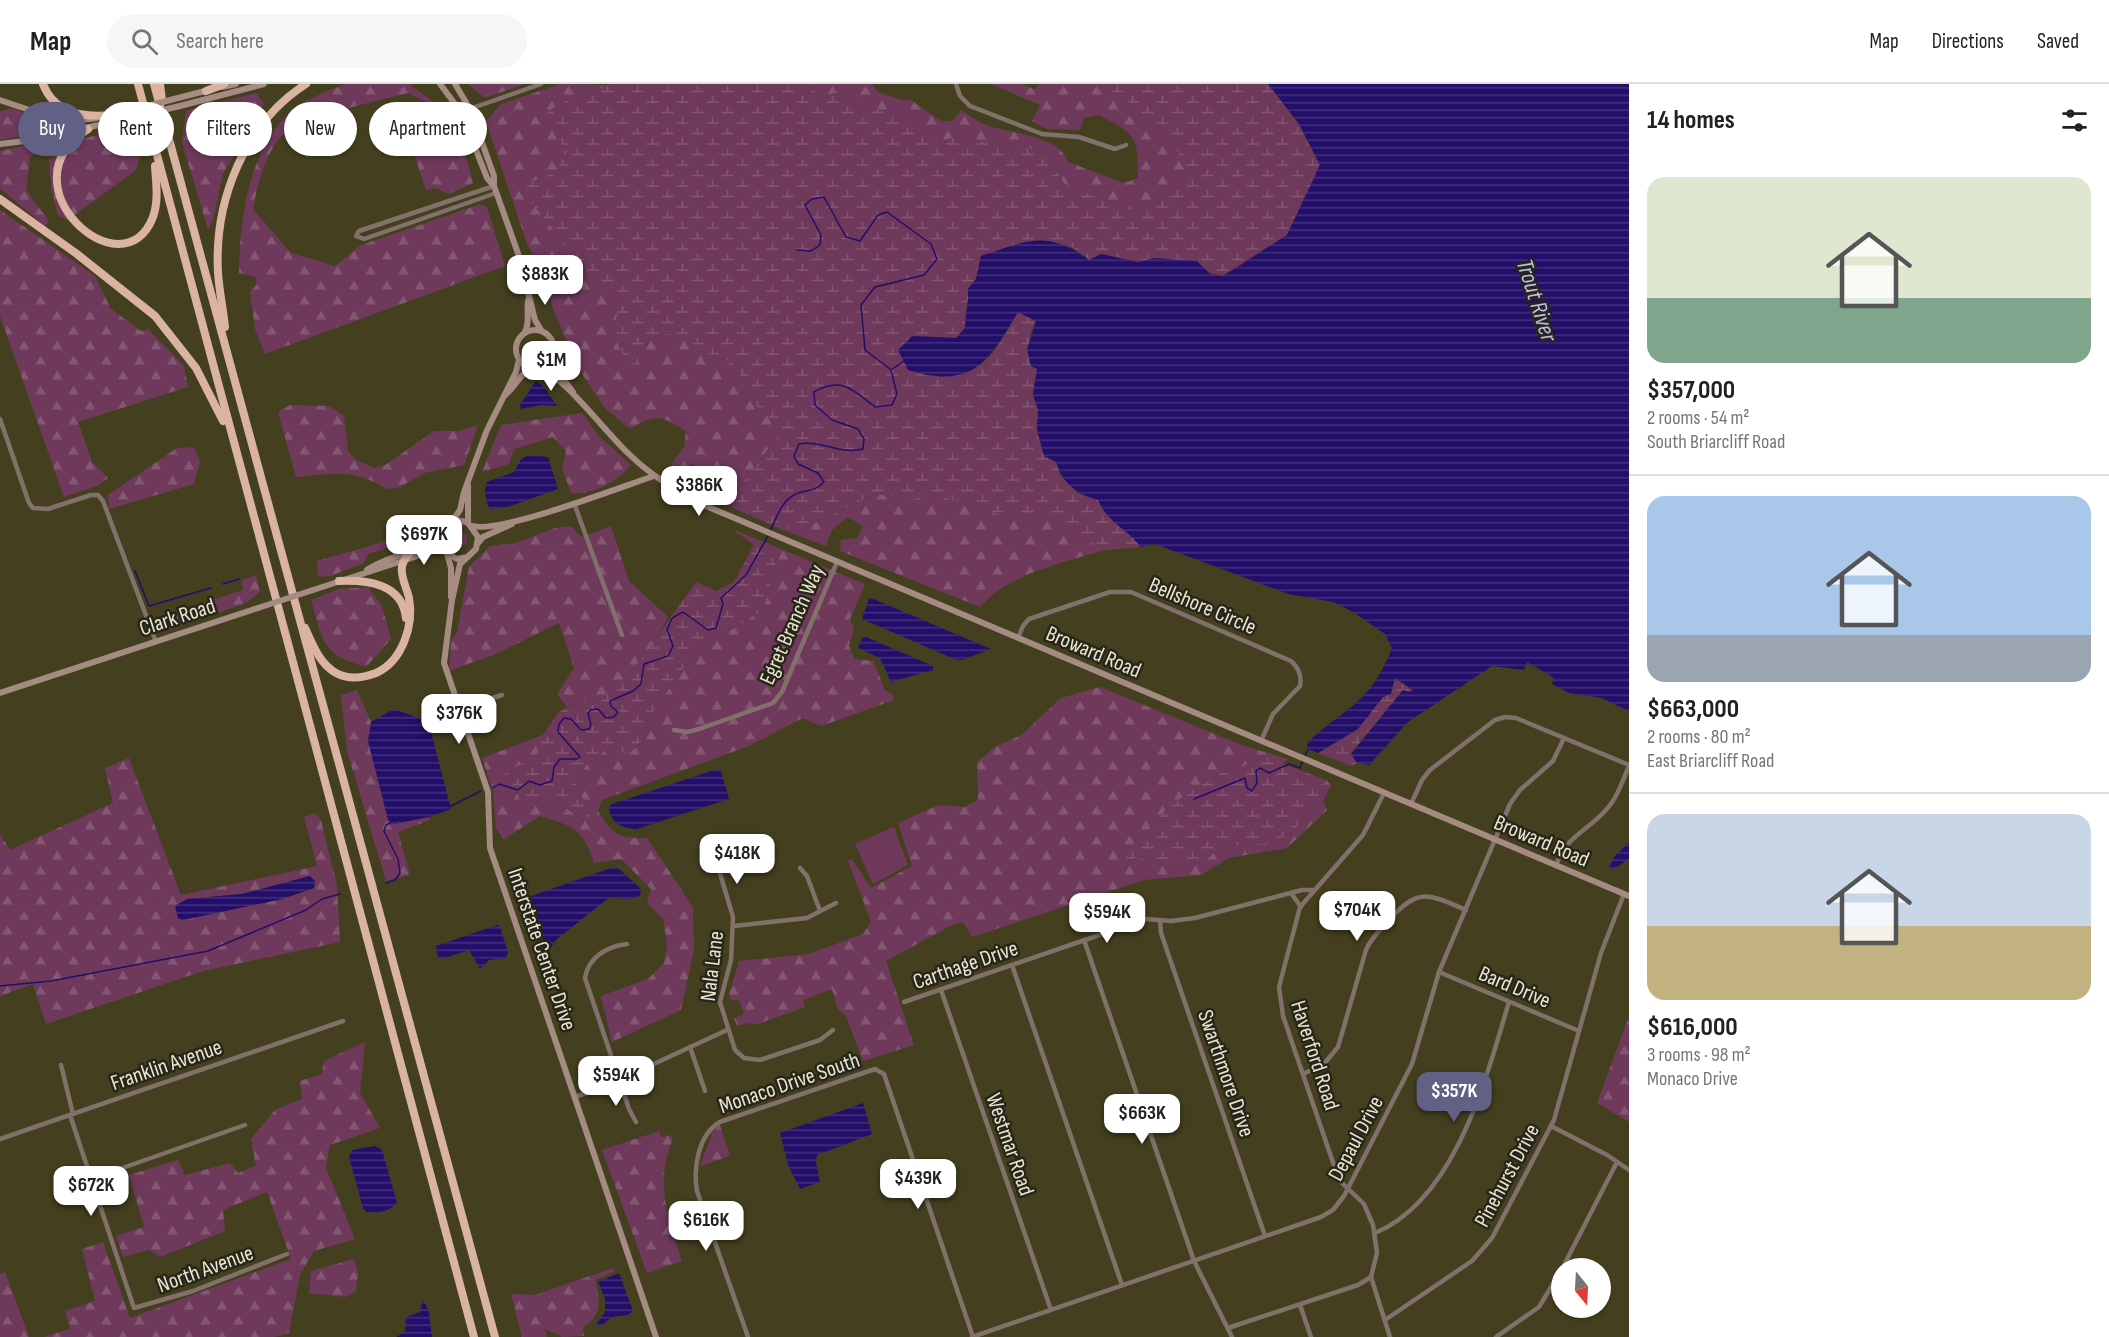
<!DOCTYPE html>
<meta charset="utf-8">
<style>
body{margin:0;font-family:"Sofia Sans Condensed",sans-serif;background:#f6f6f6;color:#222;height:100vh;display:flex;flex-direction:column;font-size:22px;white-space:nowrap}
*{box-sizing:border-box;margin:0}
p{font-size:20px;color:#767676}
.icon{flex:none;width:33px;height:33px;fill:none;stroke:currentColor;stroke-width:2;stroke-linecap:round;stroke-linejoin:round}
.map{position:relative;flex:1;overflow:hidden}
.sheet{display:flex;flex-direction:column;background:#fff;width:480px}
.sheet>*{flex:none}
.guide{position:absolute;left:18px;top:18px;width:570px;height:54px;display:flex;gap:12px}
.needle{width:39px;rotate:162deg}
.fabs{position:absolute;left:1551px;top:1174px;display:grid;gap:12px}
.fabs a{display:grid;place-items:center;width:60px;height:60px;border-radius:50%;background:#fff;box-shadow:0 2px 4px #0004;font-size:30px}
.price{position:absolute;translate:-50% -51px;padding:0 14px;border-radius:12px;background:#fff;color:#222;font-size:20px;line-height:39px;filter:drop-shadow(0 2px 3px #0008)}
.price::after{content:'';position:absolute;left:50%;top:36px;width:18px;height:14px;margin-left:-9px;background:inherit;clip-path:polygon(0 0,100% 0,50% 100%)}
.price.current{background:#606184;color:#fff}
ul{padding:0;list-style:none}
li{display:grid;align-content:center;gap:12px;height:318px;padding:0 18px}
li+li{border-top:2px solid #e0e0e0}
li span{display:grid;place-items:center;height:186px;border-radius:18px;color:#555}
li>.icon{margin-inline-start:auto}
span .icon{width:108px;height:108px;fill:#fffc;stroke-width:1}
li b{font-size:26px}
h2{display:flex;justify-content:space-between;align-items:center;height:72px;padding:0 18px;font-size:26px}
.chip{padding:0 21px;border-radius:27px;background:#fff;box-shadow:0 2px 4px #0004;font-size:21px;line-height:54px}
.chip.current{background:#606184;color:#fff}
header{display:flex;align-items:center;gap:36px;box-sizing:border-box;height:84px;padding:0 30px;background:#fff;border-bottom:2px solid #e0e0e0}
header strong{font-size:28px}
nav{display:flex;gap:33px;margin-inline-start:auto;font-size:21px}
.search{width:420px;height:54px;background:#f6f6f6;display:flex;align-items:center;gap:15px;box-sizing:border-box;padding:0 21px;border-radius:33px;color:#767676;font-size:22px}
main{display:flex;flex:1;min-height:0}
.map>svg:first-child{display:block}
</style>
<header>
<strong>Map</strong>
<div class="search"><svg class="icon" aria-label="search" viewBox="0 0 24 24"><circle cx="10" cy="10" r="6"/><path d="M15 15l6 6"/></svg>Search here</div>
<nav><a>Map</a><a>Directions</a><a>Saved</a></nav>
</header>
<main>
<div class="map">
<svg width="1629" height="1253" viewBox="0 0 1629 1253">
<defs>
<pattern id="forest-firs" width="22" height="20" patternUnits="userSpaceOnUse" patternTransform="scale(1.5)"><rect width="22" height="20" fill="#6e395b"/><path d="M5 1l3.5 6h-7zM16 11l3.5 6h-7z" fill="#835672"/></pattern>
<pattern id="wetland-marsh" width="20" height="14" patternUnits="userSpaceOnUse" patternTransform="scale(1.5)"><rect width="20" height="14" fill="#6e395b"/><path d="M1 5h8M5 5V1M11 12h8M15 12V8" fill="none" stroke="#835672"/></pattern>
<pattern id="water-rules" width="6" height="5" patternUnits="userSpaceOnUse" patternTransform="scale(1.5)"><rect width="6" height="5" fill="#230e69"/><path d="M0 2.5h6" fill="none" stroke="#43317e"/></pattern>
</defs>
<rect width="100%" height="100%" fill="#44401f"/>
<g fill="url(#forest-firs)" fill-rule="evenodd">
<path d="M346,0H409L441,23L461,55L473,99L449,110L435,104L426,106L406,47L430,38L428,19L408,9C380,16 293,35 278,56C263,77 258,100 253,125L291,169L335,182L361,161L481,120L487,123L505,182L265,270L255,245L250,208L257,200L255,193L239,189C240,137 246,83 279,40C295,20 323,8 346,0Z"/>
<path d="M468,0H524L485,14Z"/>
<path d="M560,0L611,1L602,5L557,88L527,100V113L595,195L620,209L614,252L638,278L649,256L664,250H682L705,269L725,274L737,285L760,329L771,334L777,353L726,421L717,419L722,398L721,393L714,392L710,398L694,388L695,382L691,380L686,385L675,386L672,379L684,363L686,347C660,331 657,329 630,345L605,324L578,284L553,225L541,184L527,160L486,37L501,20Z"/>
<path d="M806,0H871L878,8L901,16H911L941,37H953L961,26C967,30 974,35 981,39C1006,50 1059,50 1068,78L1124,99L1138,94C1138,50 1136,51 1099,31L1084,34L1080,46L1047,45L1032,37L1040,21L991,0H1022L1034,5L1040,0H1099L1126,15L1177,63L1187,91L1172,110L1137,128L1065,101L1046,71L1019,60L998,63L961,51L940,58L893,29L872,24L835,9L822,13Z"/>
<path d="M256,9L264,20L223,90L213,136L208,146L182,58L186,27Z"/>
<path d="M12,24L42,37L70,41V44L0,56V27Z"/>
<path d="M123,44L140,72L136,86L68,136L58,132L51,104L49,76L75,57Z"/>
<path d="M39,59L44,64L30,73L26,106L49,137L45,142L0,104V67Z"/>
<path d="M0,126L95,192L111,225L141,247L148,245L184,282L188,303L78,338L92,378L108,394L97,402L64,413L0,232Z"/>
<circle cx="535" cy="266" r="8"/>
<path d="M290,321L329,322L344,332L348,367L356,376L374,384L385,381L434,347H459L478,341L464,381L424,389L400,403L387,405C353,384 334,390 296,393L278,328Z"/>
<path d="M582,329L599,352L631,381C616,398 594,411 571,409L562,384L566,367L553,353L514,365L509,380L482,388L501,341Z"/>
<path d="M194,363L200,377L194,400L109,425L108,411L177,364Z"/>
<path d="M876,410L914,415L934,410L1007,433L1046,430L1105,466C1063,479 1009,489 980,523L840,467L841,456L857,454L863,442L848,433L832,446L826,462L781,445L800,446Z"/>
<path d="M426,439L432,444L425,452L368,470L364,479L330,492L318,493L317,477L373,461Z"/>
<path d="M571,442L582,453L611,442L629,497L668,533C657,554 631,595 612,608C598,617 582,619 567,623L557,610L574,584L559,539L496,570L449,587L451,556L457,548L469,483L490,462L516,459L555,444Z"/>
<circle cx="459" cy="455" r="8"/>
<path d="M781,465L865,500L850,535L854,545L849,561L854,575L873,577L885,606L892,610L894,616L821,642L803,634L749,662L602,716L598,727C613,751 618,755 647,754L693,823L694,865L681,926L612,958L601,912L648,895L664,879L667,860L663,835L647,819L651,805L621,775L594,779C584,746 572,741 540,732L504,755L496,745L493,707L502,706L518,710L521,721C551,710 559,718 583,737L590,731L575,698L586,681L604,667L629,669L644,657L648,635L693,570L763,526Z"/>
<path d="M256,491L260,508L246,519L168,546L158,541L159,533L243,506L241,496Z"/>
<path d="M368,503L382,522L391,555L366,583C321,570 323,557 311,516L339,505Z"/>
<path d="M1100,603L1244,662L1288,675L1283,680L1268,674L1219,690L1166,725L1143,754L1122,769L1127,777L1139,773L1153,778L1207,775L1221,763L1268,759L1291,750L1313,724L1326,696L1331,701L1323,717L1327,726L1287,764L1229,774L1201,791L1144,796L972,853L963,838L950,842L886,877L914,961L863,977L845,930L838,926L832,905L803,916L805,923L758,940L748,939L737,942L734,934L744,930L739,916H731L729,911L739,877L809,870L863,850L871,838L848,777L852,775L871,804L912,782L898,739L939,721L965,723L978,716L977,678L995,663L1021,651L1061,614Z"/>
<path d="M357,606L371,638L368,657L394,740L429,733L430,736L398,748L410,791L386,797L347,667L341,611Z"/>
<path d="M543,651L537,670L491,701L482,674Z"/>
<path d="M129,674L181,811L317,782L304,733L315,729L321,736L337,801L340,858L203,887L46,940L33,900L0,912V750L10,766L113,719L105,684ZM310,792L314,804L282,815L183,836L178,834L187,815L242,810Z"/>
<path d="M1629,932V1038L1597,1019Z"/>
<path d="M365,958L360,1009L380,1044L330,1061L326,1084L355,1155L314,1167L300,1191L289,1249L274,1253H44L70,1245L65,1227L95,1217L82,1165L103,1158L130,1234L291,1175L267,1108L223,1126L225,1147L160,1173L149,1166L123,1173L116,1152L144,1143L129,1091L178,1076L185,1091L230,1079L238,1089L256,1082L251,1055L275,1026L302,1015L300,997L322,990L324,977Z"/>
<path d="M720,1041L730,1072L700,1082L713,1047Z"/>
<path d="M659,1047L661,1053L670,1051L673,1055C654,1100 668,1133 682,1177L647,1189L602,1066Z"/>
<path d="M354,1175L358,1189L356,1207L346,1213L309,1209L311,1187Z"/>
<path d="M613,1184L614,1188L595,1196C600,1216 603,1232 583,1243L584,1252L562,1253L544,1244L547,1253H522L511,1210L535,1211Z"/>
<path d="M5,1188L29,1253H0V1190Z"/>
</g>
<g fill="url(#wetland-marsh)">
<path d="M611,0H806L822,13L835,9L872,24L893,28L940,58L961,51L998,63L1019,60L1046,71L1065,101L1137,128L1172,110L1187,91L1176,63L1126,15L1099,0H1268L1299,40L1320,81L1287,151L1223,192L1154,174L1138,178L1101,170L1089,176L1072,163L981,172L976,195L968,205C969,219 965,230 965,244L956,254L912,252L923,291C984,293 989,278 1018,228L1036,237L1030,250L1037,285L1033,311L1038,325L1037,346L1056,378L1060,391L1079,410L1098,416C1108,438 1126,444 1141,463L1105,466L1046,430L1007,433L934,410L914,415L875,410L800,446L781,445L726,421L777,353L771,334L760,329L737,285L724,274L705,269L682,251L664,250L649,256L638,278L628,281L614,252L620,209L595,195L572,194L563,176L571,167L527,113V100L556,88L567,67L544,31L557,21Z"/>
<path d="M732,445L781,465L763,526L693,570L648,635L644,656L629,669L604,667L586,681L575,698L591,731L583,737C559,717 551,710 521,721L518,710L502,706L493,707L491,701L495,696L537,670L543,651L558,629L567,623L595,616L613,607L641,575L696,498L716,507L734,498L754,461Z"/>
<path d="M1394,594L1413,606L1409,608L1403,606L1351,669L1357,679L1351,682L1318,669L1358,645Z"/>
<path d="M1268,674L1326,696L1313,724L1291,750L1268,759L1221,763L1207,775L1184,779L1153,778L1139,773L1127,777L1121,769L1143,754L1166,725L1191,707L1219,690Z"/>
</g>
<path fill="#6e395b" d="M894,743L908,781L873,800L855,760Z"/>
<g fill="url(#water-rules)">
<path d="M1268,0H1629V627L1601,614L1569,609L1552,600L1554,594L1527,578L1524,586L1492,582L1408,638L1369,681L1357,679L1351,670L1403,606L1409,608L1413,606L1395,594L1391,610L1383,613L1358,645L1318,669L1308,665L1307,660C1321,643 1341,633 1357,618C1373,605 1385,582 1392,564L1385,550L1353,528L1333,518L1288,510L1155,460L1141,463C1125,443 1108,439 1098,416C1077,410 1063,400 1056,378L1044,372L1037,346L1038,325L1033,311L1037,285L1031,282L1027,265L1036,237L1018,228C988,278 973,306 908,286L898,266L912,252L956,254L965,244C965,230 969,219 968,205L976,195L981,172C1026,157 1047,145 1089,176L1101,170L1138,178L1154,174L1197,177L1210,190L1223,192L1287,151L1320,81L1299,40Z"/>
<path d="M536,297L544,303L557,322L541,321L521,325L520,321Z"/>
<path d="M529,371L548,373L558,405L508,423L490,425C486,419 483,404 487,398L514,388L521,375Z"/>
<path d="M869,514H871L991,565L962,576L954,575L862,535Z"/>
<path d="M866,553L933,582V586L891,598L880,574L858,564L862,554Z"/>
<path d="M394,625L424,636L430,644L451,725L429,733L394,740L388,736L368,657L371,638Z"/>
<path d="M717,685L721,687L729,715L637,745C623,745 610,739 609,723L612,720Z"/>
<path d="M1629,758V775L1614,785L1609,784L1614,773Z"/>
<path d="M611,784H618L640,804L641,810C634,818 620,814 610,813L557,855L549,866L546,865L529,816L531,812Z"/>
<path d="M310,792L315,797L314,804L282,815L183,836L178,834L175,822L187,815L242,810Z"/>
<path d="M497,841L500,843L508,868L506,874L489,876L480,885L469,866L442,875L438,873L436,862Z"/>
<path d="M863,1019L872,1050L817,1071L816,1078L820,1098L800,1105L788,1081L780,1049Z"/>
<path d="M375,1062L382,1066L397,1118C392,1127 376,1130 366,1128L363,1124L349,1073L352,1066Z"/>
<path d="M619,1189L633,1227C626,1234 622,1230 614,1233C606,1236 604,1242 595,1242L605,1228V1215L598,1198Z"/>
<path d="M423,1215L429,1228L432,1253H396L405,1248L406,1233L420,1228Z"/>
</g>
<g fill="none" stroke-linecap="round" stroke-linejoin="round">
<g stroke="#230e69" stroke-width="1.5">
<path d="M797,166L811,167L820,161L821,151L805,121L812,115L824,113L846,153L860,157L878,131L887,128L931,160L937,175L924,191L875,203L861,221L865,266L890,285"/>
<path d="M770,447C776,435 781,418 794,411C805,405 814,409 824,398L818,389L798,380L794,372L799,360C821,356 840,371 863,365L864,355L858,345L832,336L815,321L814,308C842,292 853,306 875,323L892,321L897,310L891,286L904,277"/>
<path d="M135,487L149,522L211,504"/>
<path d="M223,500L239,495"/>
<path d="M1305,672L1308,665"/>
<path d="M493,704L499,700L518,706L529,697L540,701L552,697L554,683L560,675H577L580,673L558,648L559,640L564,634L571,635L581,646L589,645L591,641L588,629L591,626L598,625L606,634L614,633L618,628L611,622L610,617L633,607L641,600L644,580L668,572L673,562L667,546L672,534L683,528L708,546L716,544L723,520L721,514L746,491L768,452"/>
<path d="M1194,715L1245,694L1247,704L1252,707L1257,699L1256,687L1260,684L1269,689L1289,680L1300,684L1303,676"/>
<path d="M449,723L481,707"/>
<path d="M386,799L395,796L400,789L398,775L384,747L386,741L392,738"/>
<path d="M0,902L51,897L208,867L306,826L322,815L340,810"/>
</g>
<g stroke="#81716a" stroke-width="4.5">
<path d="M956,0L960,12L970,22L1042,50L1079,53L1115,65L1126,61"/>
<path d="M461,28L541,0"/>
<path d="M494,102L359,147L356,152L364,155L496,109"/>
<path d="M0,335L29,419L33,424L48,425L91,411H98L103,417L156,558"/>
<path d="M574,419L622,551"/>
<path d="M1018,554L1023,542L1029,535L1110,508H1131L1145,514L1291,577C1299,584 1302,592 1300,602L1273,630L1261,657"/>
<path d="M459,625L502,611"/>
<path d="M674,646L687,648L699,645L773,619L782,608L837,478"/>
<path d="M1384,709L1363,751L1300,823L1279,903L1283,932L1339,1096L1364,1120L1373,1141L1377,1169L1371,1193L1390,1253"/>
<path d="M1411,720L1422,696L1430,686L1495,636L1505,633L1516,634L1629,681"/>
<path d="M713,766L733,833L731,876L720,918L735,966L744,974L760,976L820,956L833,946"/>
<path d="M1556,782C1564,754 1587,747 1605,727C1617,715 1622,698 1629,682"/>
<path d="M800,784L807,792L820,827"/>
<path d="M1291,809L1301,823"/>
<path d="M1160,836L1161,849L1265,1152"/>
<path d="M733,842L807,834L836,819"/>
<path d="M1084,856L1194,1177L1232,1253"/>
<path d="M627,860C608,862 588,873 585,894L629,1025L636,1038"/>
<path d="M1012,881L1122,1201"/>
<path d="M1439,888L1579,947"/>
<path d="M941,906L1051,1226"/>
<path d="M904,918L1146,835L1171,837L1195,834L1302,806H1314"/>
<path d="M690,963L705,1007"/>
<path d="M61,981L73,1030"/>
<path d="M1303,990L1324,980L1338,963L1366,866C1371,854 1380,846 1389,836C1418,803 1429,810 1466,826"/>
<path d="M574,1013L602,1004L727,946"/>
<path d="M70,1031L134,1224L193,1207L287,1170"/>
<path d="M1551,1042L1607,1071L1629,1086"/>
<path d="M0,1055L343,937"/>
<path d="M91,1095L245,1041"/>
<path d="M1375,1149C1456,1115 1486,994 1509,918"/>
<path d="M1562,1185L1617,1078"/>
<path d="M1300,1221L1311,1253"/>
<path d="M1385,1236L1472,1177L1492,1154L1554,1036L1601,869L1624,810"/>
<path d="M1228,1244L1358,1201L1371,1193"/>
<path d="M748,1253L697,1107C693,1084 698,1051 720,1038L875,985L884,990L973,1253"/>
<path d="M972,1253L1321,1133L1333,1126L1344,1112L1412,980L1439,888L1510,720L1520,706L1553,677L1564,654"/>
<path d="M1496,1253L1539,1223L1562,1185"/>
</g>
<g stroke="#a58b82" stroke-width="6">
<path d="M440,0L461,28L487,94L494,102L520,175L535,236L541,246"/>
<path d="M455,0L470,25L494,92V102"/>
<path d="M222,3L236,0"/>
<path d="M178,14L209,6"/>
<path d="M0,16C32,27 62,39 97,34"/>
<path d="M180,22L264,0"/>
<path d="M0,60L33,56L125,35"/>
<circle cx="535" cy="265" r="19"/>
<path d="M525,248C531,236 525,225 529,213"/>
<path d="M553,273L556,285L573,308"/>
<path d="M539,284C562,290 608,351 629,370C651,392 678,408 706,422L1629,812"/>
<path d="M504,312C516,303 519,289 533,285"/>
<path d="M468,401V439"/>
<path d="M453,436L460,426L464,408L487,346L516,288L519,276"/>
<path d="M473,442C499,450 621,403 654,392"/>
<path d="M478,459L483,453L512,440"/>
<path d="M448,473L451,484V513"/>
<path d="M468,473L457,475L443,467L439,451C444,438 455,433 468,439L478,453L476,465L460,480L452,516L444,579L488,708L490,764L656,1253"/>
<path d="M367,486C386,472 427,466 439,452"/>
<path d="M313,506L433,467H443"/>
<path d="M0,609L258,524"/>
</g>
<g stroke="#dab3a3" stroke-width="8">
<path d="M43,0C54,29 84,34 112,31"/>
<path d="M138,0L474,1253"/>
<path d="M154,0L495,1253"/>
<path d="M160,0L162,16"/>
<path d="M206,7L224,0"/>
<path d="M88,45C0,100 123,211 153,133C159,116 156,99 155,82"/>
<path d="M0,115L77,170L155,232L196,284L223,337"/>
<path d="M225,243C223,224 219,206 218,188C214,116 245,39 306,0"/>
<path d="M339,497C367,496 402,499 406,534"/>
<path d="M305,544C313,561 319,579 336,589C349,596 363,594 376,589C403,577 414,540 409,514C407,504 400,493 402,482C404,474 409,469 415,464"/>
</g>
<g stroke="#a58b82" stroke-width="6">
<path d="M124,28L178,14"/>
<path d="M125,35L180,22"/>
<path d="M258,524L313,506"/>
</g>
</g>
<g text-anchor="middle" stroke-width="5" stroke-linejoin="round" paint-order="stroke">
<g font-size="22" fill="#e8e6d3" stroke="#282618">
<text transform="translate(1203 521) rotate(23)" y="8">Bellshore Circle</text>
<text transform="translate(177 532) rotate(-18)" y="8">Clark Road</text>
<text transform="translate(791 540) rotate(-66)" y="8">Egret Branch Way</text>
<text transform="translate(1094 567) rotate(23)" y="8">Broward Road</text>
<text transform="translate(1542 756) rotate(23)" y="8">Broward Road</text>
<text transform="translate(543 865) rotate(71)" y="8">Interstate Center Drive</text>
<text transform="translate(965 880) rotate(-19)" y="8">Carthage Drive</text>
<text transform="translate(711 882) rotate(-83)" y="8">Nala Lane</text>
<text transform="translate(1515 902) rotate(23)" y="8">Bard Drive</text>
<text transform="translate(1316 971) rotate(72)" y="8">Haverford Road</text>
<text transform="translate(166 980) rotate(-19)" y="8">Franklin Avenue</text>
<text transform="translate(1227 989) rotate(71)" y="8">Swarthmore Drive</text>
<text transform="translate(789 998) rotate(-19)" y="8">Monaco Drive South</text>
<text transform="translate(1355 1054) rotate(-62)" y="8">Depaul Drive</text>
<text transform="translate(1011 1060) rotate(71)" y="8">Westmar Road</text>
<text transform="translate(1506 1091) rotate(-62)" y="8">Pinehurst Drive</text>
<text transform="translate(205 1184) rotate(-20)" y="8">North Avenue</text>
</g>
<g font-size="24" font-style="italic" fill="#bbbdef" stroke="#282618">
<text transform="translate(1537 216) rotate(72)" y="8">Trout River</text>
</g>
</g>
</svg>
<div class="fabs">
<a><svg class="needle" viewBox="-14 -14 28 28"><path d="M0-13l5 13h-10z" fill="#e53935"/><path d="M0 13l5-13h-10z" fill="#767676"/></svg></a>
</div>
<b class="price" style="left:545px;top:222px">$883K</b>
<b class="price" style="left:551px;top:308px">$1M</b>
<b class="price" style="left:699px;top:433px">$386K</b>
<b class="price" style="left:424px;top:482px">$697K</b>
<b class="price" style="left:459px;top:661px">$376K</b>
<b class="price" style="left:737px;top:801px">$418K</b>
<b class="price" style="left:1357px;top:858px">$704K</b>
<b class="price" style="left:1107px;top:860px">$594K</b>
<b class="price" style="left:616px;top:1023px">$594K</b>
<b class="price current" style="left:1454px;top:1039px">$357K</b>
<b class="price" style="left:1142px;top:1061px">$663K</b>
<b class="price" style="left:918px;top:1126px">$439K</b>
<b class="price" style="left:91px;top:1133px">$672K</b>
<b class="price" style="left:706px;top:1168px">$616K</b>
<div class="guide">
<a class="chip current">Buy</a>
<a class="chip">Rent</a>
<a class="chip">Filters</a>
<a class="chip">New</a>
<a class="chip">Apartment</a>
</div>
</div>
<section class="sheet">
<h2>14 homes<svg class="icon" aria-label="filters" viewBox="0 0 24 24"><path d="M4 7h16M4 17h16"/><circle cx="9" cy="7" r="2"/><circle cx="15" cy="17" r="2"/></svg></h2>
<ul>
<li><span style="background:linear-gradient(#dfe7d0 65%,#7fa58c 0)"><svg class="icon" aria-label="home" viewBox="0 0 24 24"><path d="M3 11l9-7 9 7M6 9v11h12V9"/></svg></span><div><b>$357,000</b><p>2 rooms · 54 m²</p><p>South Briarcliff Road</p></div></li>
<li><span style="background:linear-gradient(#a9c7e8 75%,#9aa5b1 0)"><svg class="icon" aria-label="home" viewBox="0 0 24 24"><path d="M3 11l9-7 9 7M6 9v11h12V9"/></svg></span><div><b>$663,000</b><p>2 rooms · 80 m²</p><p>East Briarcliff Road</p></div></li>
<li><span style="background:linear-gradient(#c9d6e8 60%,#c2b280 0)"><svg class="icon" aria-label="home" viewBox="0 0 24 24"><path d="M3 11l9-7 9 7M6 9v11h12V9"/></svg></span><div><b>$616,000</b><p>3 rooms · 98 m²</p><p>Monaco Drive</p></div></li>
</ul>
</section>
</main>
